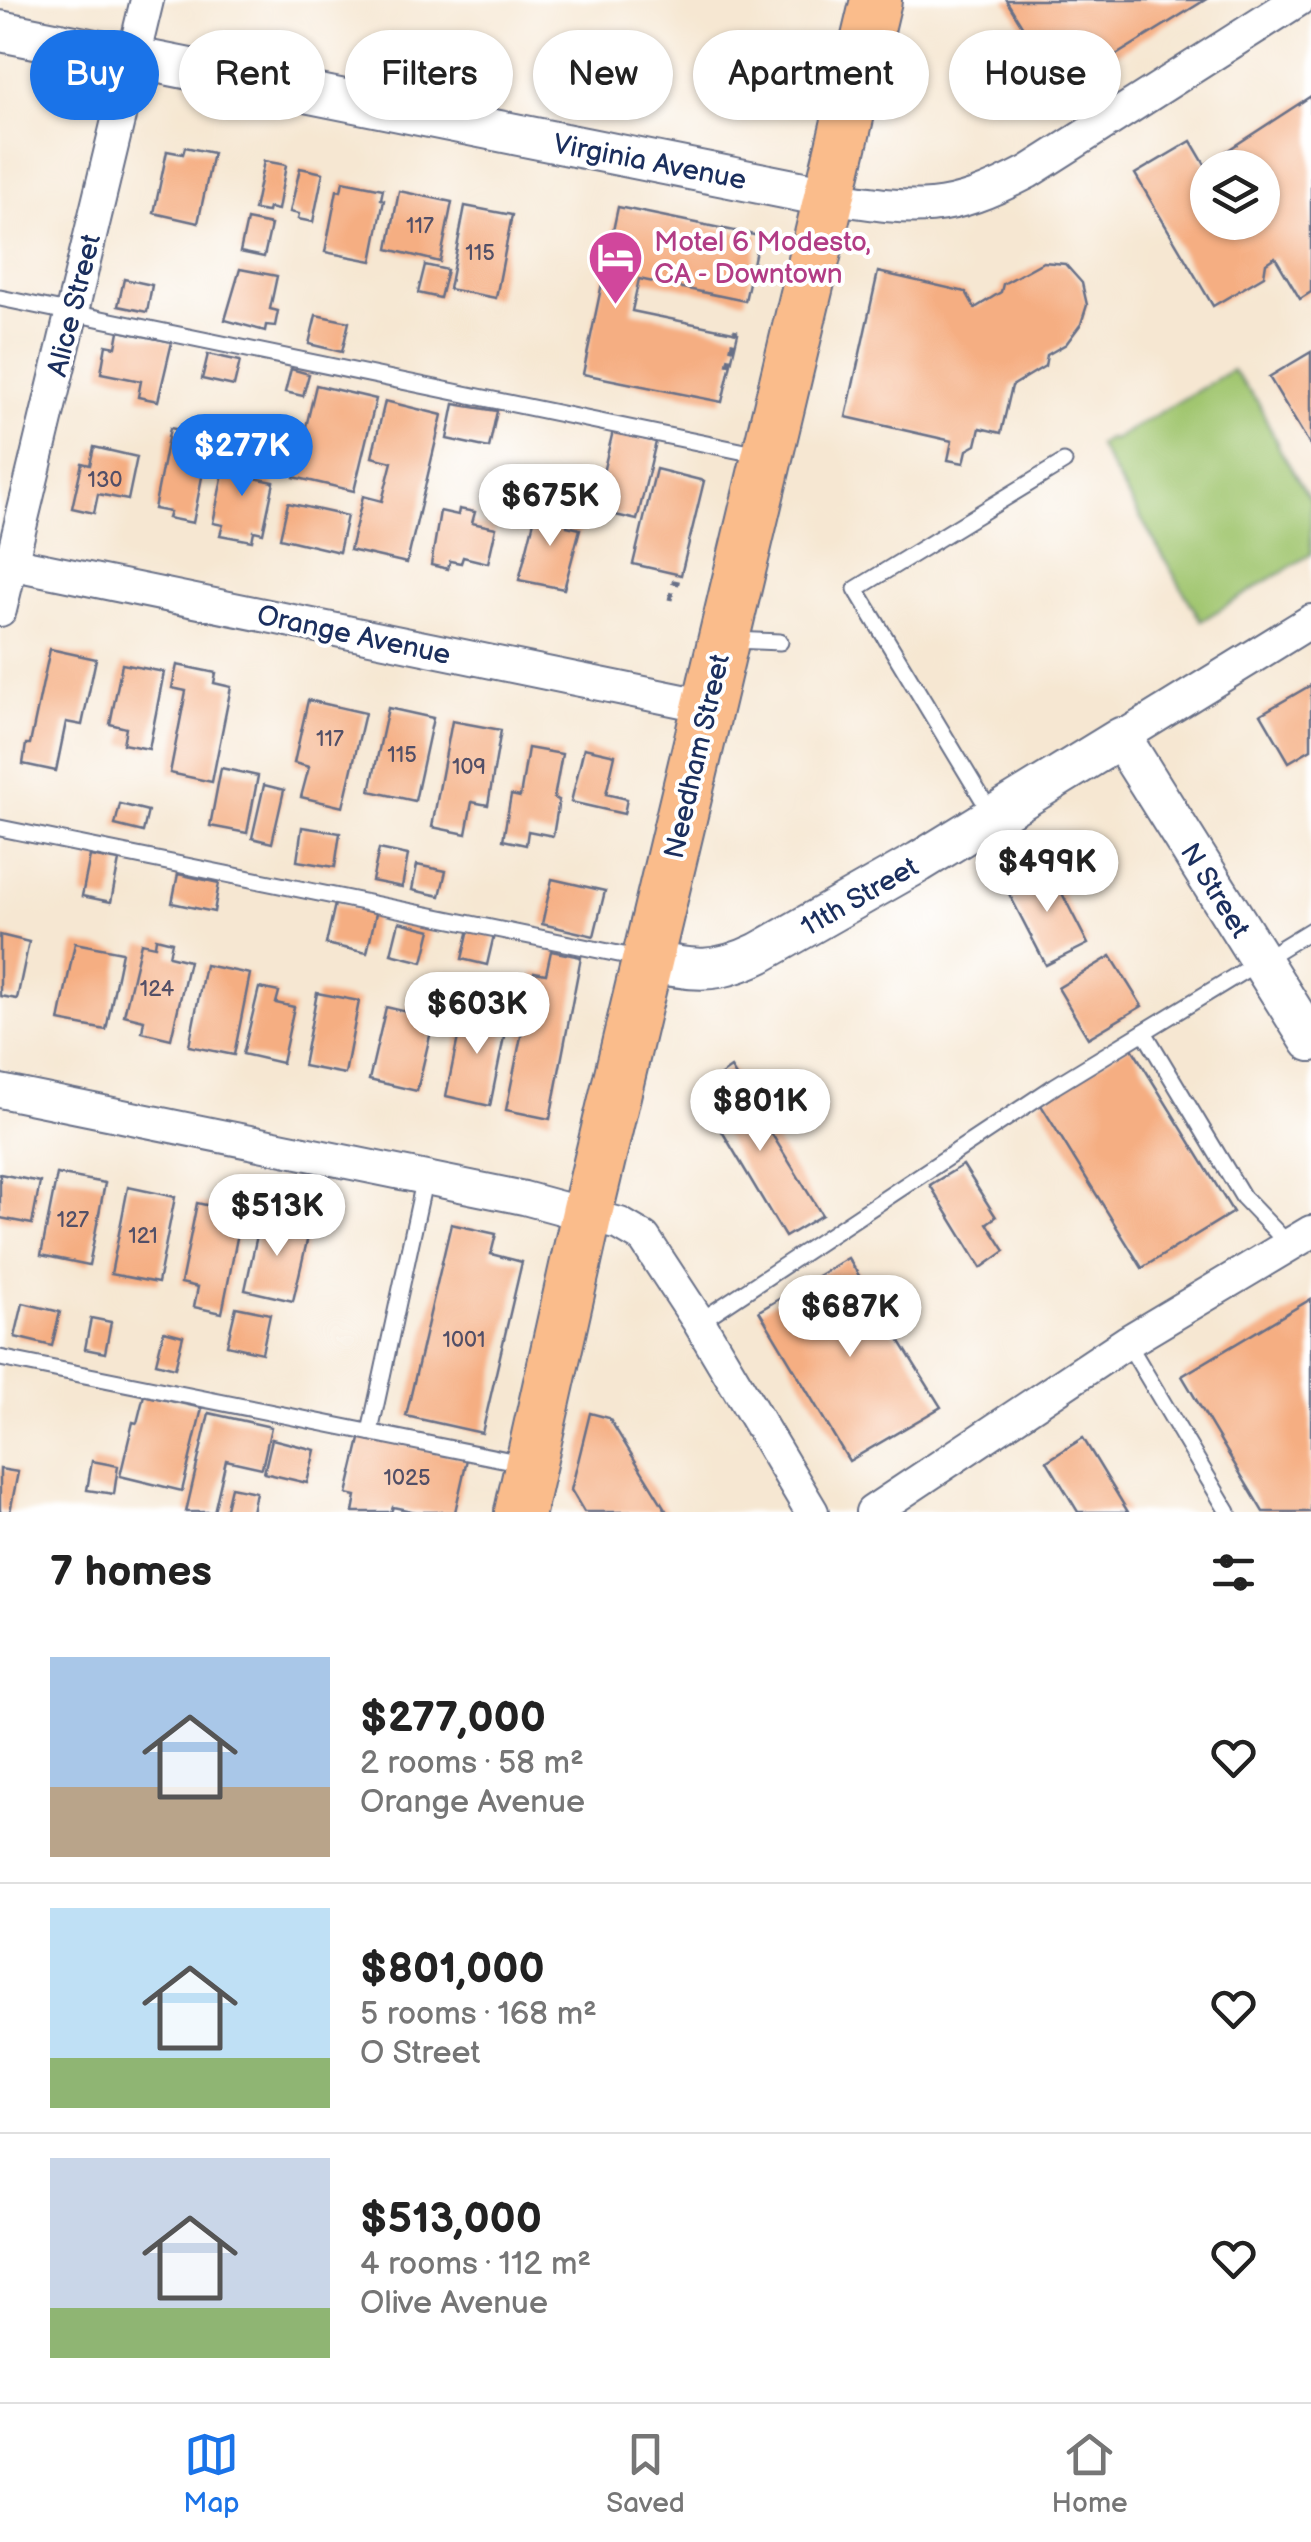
<!DOCTYPE html>
<meta charset="utf-8">
<style>
body{margin:0;font-family:"Balsamiq Sans",sans-serif;background:#f2f2f2;color:#222;height:100vh;display:flex;flex-direction:column;font-size:38px;white-space:nowrap}
*{box-sizing:border-box;margin:0}
p{font-size:32px;color:#767676}
.icon{flex:none;width:55px;height:55px;fill:none;stroke:currentColor;stroke-width:2;stroke-linecap:round;stroke-linejoin:round}
.map{position:relative;height:1512px;overflow:hidden}
.side{display:flex;flex-direction:column;background:#fff;flex:1}
.side>*{flex:none}
.banner{position:absolute;left:30px;top:30px;width:1252px;height:90px;display:flex;gap:20px}
.tools{position:absolute;left:1190px;top:150px;display:grid;gap:20px}
.tools a{display:grid;place-items:center;width:90px;height:90px;border-radius:50%;background:#fff;box-shadow:0 2px 8px #0004;font-size:50px}
.price{position:absolute;translate:-50% -85px;padding:0 22px;border-radius:35px;background:#fff;color:#222;font-size:32px;line-height:65px;filter:drop-shadow(0 2px 5px #0008)}
.price::after{content:'';position:absolute;left:50%;top:60px;width:30px;height:22px;margin-left:-15px;background:inherit;clip-path:polygon(0 0,100% 0,50% 100%)}
.price.active{background:#1a73e8;color:#fff}
ul{padding:0;list-style:none}
li{display:flex;align-items:center;gap:30px;height:250px;padding:0 50px}
li+li{border-top:2px solid #e0e0e0}
li span{display:grid;place-items:center;flex:none;width:280px;height:200px;border-radius:0px;color:#555}
li>.icon{margin-inline-start:auto}
span .icon{width:120px;height:120px;fill:#fffc;stroke-width:1}
li b{font-size:42px}
h2{display:flex;justify-content:space-between;align-items:center;height:120px;padding:0 50px;font-size:42px}
.chip{padding:0 35px;border-radius:45px;background:#fff;box-shadow:0 2px 8px #0004;font-size:35px;line-height:90px}
.chip.active{background:#1a73e8;color:#fff}
.tab-bar{display:flex;justify-content:space-around;align-items:center;height:140px;border-top:2px solid #e0e0e0;background:#fff;font-size:28px;color:#767676}
.tab-bar a{display:grid;justify-items:center;gap:5px}
.tab-bar .active{color:#1a73e8}
.map>svg:first-child{display:block}
</style>
<div class="map">
<svg width="1311" height="1512" viewBox="0 0 1311 1512">
<rect width="100%" height="100%" fill="#fff"/>
<filter id="ink" filterUnits="userSpaceOnUse"><feTurbulence type="fractalNoise" baseFrequency=".01" numOctaves="2"/><feDisplacementMap in="SourceGraphic" scale="20" xChannelSelector="R" yChannelSelector="G"/><feConvolveMatrix kernelMatrix="1 2 1 2 8 2 1 2 1" color-interpolation-filters="sRGB"/></filter>
<filter id="wash" filterUnits="userSpaceOnUse"><feTurbulence type="fractalNoise" baseFrequency=".0048" numOctaves="4" result="noise"/><feDisplacementMap in="SourceGraphic" scale="40" xChannelSelector="R" yChannelSelector="G"/><feGaussianBlur stdDeviation="2.25" result="paint"/><feColorMatrix in="noise" values="0 0 0 0 0 0 0 0 0 0 0 0 0 0 0 0 0 1.4 0 .05"/><feComposite in="paint" operator="in"/></filter>
<g filter="url(#wash)">
<rect width="100%" height="100%" fill="#f6e7d2"/>
<path fill="#a1c670" stroke="#5e7a67" stroke-width="2.5" d="M1232,370L1258,402L1280,450L1311,501V554L1201,621L1098,445L1110,438L1113,440Z"/>
<g id="blocks">
<g fill="#f5ae82" fill-rule="evenodd">
<path d="M1006,0H1205L1061,89Z"/>
<path d="M1311,96V292L1300,299L1275,257L1266,263L1264,276L1213,306L1135,174L1191,141L1205,165ZM1208,168H1262V222H1208Z"/>
<path d="M185,147L213,153L198,223L154,213L167,151L183,154Z"/>
<path d="M264,161L286,165L278,210L269,208L268,212L254,210Z"/>
<path d="M300,168L323,173L313,222L298,219L299,214L290,212Z"/>
<path d="M343,181L383,189L381,199L384,200L372,261L325,252L337,190L341,191Z"/>
<path d="M399,191L452,202L440,262L388,249Z"/>
<path d="M465,206L512,215L496,298L449,289Z"/>
<path d="M618,207L759,236L745,301L639,279L632,311L738,333L722,402L583,374Z"/>
<path d="M247,220L271,225L264,257L240,252Z"/>
<path d="M1043,262L1065,264L1082,283L1087,305L1081,324L1066,344L1047,355L1045,366L1012,386L1001,433L980,428L976,445L967,450L964,463L948,460L952,441L846,417L878,272L966,292L975,308L1001,292L1003,284Z"/>
<path d="M425,265L447,270L440,298L418,293Z"/>
<path d="M240,269L277,276L270,309L278,311L275,326L266,325L265,331L225,320Z"/>
<path d="M124,279L152,285L147,312L118,306Z"/>
<path d="M316,315L349,322L342,352L309,344Z"/>
<path d="M119,331L172,342L158,401L138,397L141,381L101,373L106,345L116,347Z"/>
<path d="M1311,352V447L1269,377Z"/>
<path d="M208,354L240,361L234,386L202,379Z"/>
<path d="M291,369L309,374L303,396L285,392Z"/>
<path d="M316,385L376,399L354,491L294,477Z"/>
<path d="M385,401L442,415L407,563L350,550L363,496L382,501L392,462L372,457Z"/>
<path d="M454,404L497,411L489,448L447,439Z"/>
<path d="M170,428L210,436L193,523L168,518L170,512L154,509Z"/>
<path d="M613,431L656,442L637,520L594,510Z"/>
<path d="M94,447L137,457L128,500L98,494L94,513L72,508L82,463L90,465Z"/>
<path d="M228,448L249,452L244,476L274,482L263,533L254,531L252,541L220,535L223,525L213,523Z"/>
<path d="M656,469L704,481L681,575L633,564Z"/>
<path d="M503,484L528,490L522,515L498,509Z"/>
<path d="M288,503L347,516L339,552L280,538Z"/>
<path d="M538,505L570,512L567,526L580,529L564,589L519,580Z"/>
<path d="M459,509L475,512L472,523L496,528L488,563L463,557L461,563L450,561L448,569L431,565L440,511L458,515Z"/>
<path d="M50,649L96,659L82,725L66,722L56,771L23,764L26,744H30Z"/>
<path d="M122,664L164,672L149,749L123,744L126,728L110,724Z"/>
<path d="M177,665L216,673L214,683L231,687L212,782L170,773L186,691L172,688Z"/>
<path d="M1311,685V749L1289,762L1261,714Z"/>
<path d="M308,700L365,713L343,807L301,797L309,767L294,763Z"/>
<path d="M388,708L433,718L415,801L370,791Z"/>
<path d="M452,721L501,730L488,805L472,802L466,834L432,827Z"/>
<path d="M528,748L562,754L554,798L559,800L553,836L528,831L526,845L503,840L511,795L520,797Z"/>
<path d="M584,748L615,755L606,794L627,799L624,814L571,802Z"/>
<path d="M221,768L258,776L247,833L210,826Z"/>
<path d="M264,785L284,790L272,843L252,838Z"/>
<path d="M120,804L148,811L143,832L115,825Z"/>
<path d="M302,827L340,833L335,867L297,861Z"/>
<path d="M379,849L408,855L402,887L372,881Z"/>
<path d="M90,856L119,861L111,902L82,896Z"/>
<path d="M1047,864L1088,944L1046,965L1005,886Z"/>
<path d="M417,865L446,871L440,896L412,890Z"/>
<path d="M178,874L219,883L214,912L172,903Z"/>
<path d="M552,879L605,891L594,936L542,924Z"/>
<path d="M335,904L376,913L367,953L326,944Z"/>
<path d="M399,922L431,930L423,962L391,954Z"/>
<path d="M469,929L494,935L487,965L462,959Z"/>
<path d="M0,935L29,942L17,999L0,996Z"/>
<path d="M156,938L172,942L169,956L189,961L171,1039L142,1032L144,1020L124,1015L141,943L155,946Z"/>
<path d="M75,943L122,952L106,1030L59,1021Z"/>
<path d="M551,951L581,957L550,1119L506,1110L534,972L546,974Z"/>
<path d="M1111,956L1142,1006L1088,1038L1058,988Z"/>
<path d="M205,965L250,974L234,1055L189,1046Z"/>
<path d="M259,988L279,992L276,1003L294,1007L282,1063L243,1054Z"/>
<path d="M317,993L359,1001L345,1074L303,1066Z"/>
<path d="M409,1004L436,1010L417,1091L369,1080L386,1007L407,1012Z"/>
<path d="M464,1008L508,1017L490,1106L446,1096Z"/>
<path d="M1130,1045L1233,1212L1142,1268L1039,1102Z"/>
<path d="M731,1068L822,1215L785,1237L698,1091Z"/>
<path d="M963,1165L996,1217L987,1223L1005,1251L981,1268L930,1185Z"/>
<path d="M0,1174L40,1182L32,1224L0,1218Z"/>
<path d="M57,1174L105,1183L89,1265L41,1255Z"/>
<path d="M128,1187L175,1197L158,1283L111,1274Z"/>
<path d="M197,1203L242,1213L222,1313L194,1307L198,1287L181,1283Z"/>
<path d="M261,1217L310,1228L293,1301L245,1290Z"/>
<path d="M451,1224L496,1234L491,1254L522,1262L482,1433L406,1416Z"/>
<path d="M848,1258L941,1407L849,1461L759,1311Z"/>
<path d="M1311,1299V1512H1263L1182,1376Z"/>
<path d="M23,1303L60,1312L52,1346L15,1337Z"/>
<path d="M236,1307L270,1314L262,1353L227,1345Z"/>
<path d="M91,1318L111,1322L105,1353L85,1349Z"/>
<path d="M164,1331L183,1336L175,1368L156,1363Z"/>
<path d="M144,1395L202,1408L182,1491L120,1476L133,1422L137,1423Z"/>
<path d="M209,1413L271,1427L262,1468L226,1460L214,1512H186Z"/>
<path d="M590,1413L609,1418L667,1512H584L571,1490Z"/>
<path d="M361,1435L467,1459L455,1512H416L393,1507L391,1512H353L356,1496L347,1494Z"/>
<path d="M1083,1438L1128,1512H1078L1047,1461Z"/>
<path d="M272,1439L315,1450L307,1483L264,1473Z"/>
<path d="M92,1461L118,1466L114,1494L87,1490Z"/>
<path d="M0,1469L18,1472L10,1512H0Z"/>
<path d="M231,1487L256,1492L252,1512H225Z"/>
</g>
</g>
</g>
<g filter="url(#ink)">
<use href="#blocks" fill-opacity="0" stroke="#686f87" stroke-width="2.5"/>
<g fill="none" stroke-linecap="round" stroke-linejoin="round">
<defs>
<g id="service">
<path d="M0,298L760,455"/>
<path d="M732,640L780,642"/>
<path d="M991,813L856,589L1064,462"/>
<path d="M0,828L643,959"/>
<path d="M1144,1032L1243,1197L1289,1245"/>
<path d="M699,1322L1055,1086L1311,930"/>
<path d="M1127,1342L1228,1512"/>
<path d="M0,1358L522,1463"/>
<path d="M370,1432L425,1177"/>
</g>
<g id="minor">
<path d="M829,197C919,211 946,215 1028,172L1298,0"/>
<path d="M0,561L707,706"/>
<path d="M0,610L147,0"/>
<path d="M1121,738L1311,621"/>
<path d="M0,1091L524,1198L620,1224L644,1238L699,1322L812,1512"/>
<path d="M872,1512L1127,1342L1311,1232"/>
</g>
<g id="tertiary">
<path d="M0,31L829,197"/>
<path d="M648,961C693,971 716,974 759,953L919,862L1121,738L1311,1041"/>
</g>
<path id="primary" d="M520,1512L587,1213L876,0"/>
</defs>
<use href="#service" stroke="#686f87" stroke-width="19"/>
<use href="#minor" stroke="#686f87" stroke-width="36"/>
<use href="#tertiary" stroke="#686f87" stroke-width="44"/>
<use href="#primary" stroke="#686f87" stroke-width="54"/>
<g stroke="#686f87" stroke-width="5" stroke-dasharray="8 8" stroke-linecap="butt">
<path d="M728,365L736,329"/>
<path d="M670,600L674,582L684,584"/>
</g>
<use href="#service" stroke="#fff" stroke-width="15"/>
<use href="#minor" stroke="#fff" stroke-width="32"/>
<use href="#tertiary" stroke="#fff" stroke-width="40"/>
<use href="#primary" stroke="#fabc8b" stroke-width="50"/>
</g>
</g>
<defs>
<symbol id="hotel-pin" viewBox="-11 -11 22 30"><path d="M0 17L-7.5 6A9.5 9.5 0 1 1 7.5 6Z" fill="#d1479c" stroke="#fff"/><path d="M-6-4.5h1.5V1H6V5H4.5V3h-9V5H-6ZM-4 0a1.8 1.8 0 1 1 3.6 0ZM.5 0V-2.5h3Q6-2.5 6 0Z" fill="#fff"/></symbol>
</defs>
<g fill-rule="evenodd">
<use href="#hotel-pin" x="584" y="226" width="63" height="86"/>
</g>
<g text-anchor="middle" stroke-width="8" stroke-linejoin="round" paint-order="stroke">
<g font-size="22" fill="#524f67">
<text x="420" y="233">117</text>
<text x="480" y="260">115</text>
<text x="105" y="487">130</text>
<text x="330" y="746">117</text>
<text x="402" y="762">115</text>
<text x="469" y="774">109</text>
<text x="157" y="996">124</text>
<text x="73" y="1227">127</text>
<text x="143" y="1243">121</text>
<text x="464" y="1347">1001</text>
<text x="407" y="1485">1025</text>
</g>
<g font-size="28" fill="#1b2f5e" stroke="#fff">
<text transform="translate(650 161) rotate(11)" y="10">Virginia Avenue</text>
<text transform="translate(73 305) rotate(-76)" y="10">Alice Street</text>
<text transform="translate(354 634) rotate(12)" y="10">Orange Avenue</text>
<text transform="translate(696 756) rotate(-77)" y="10">Needham Street</text>
<text transform="translate(1216 890) rotate(58)" y="10">N Street</text>
<text transform="translate(859 896) rotate(-30)" y="10">11th Street</text>
</g>
<g font-size="28" fill="#b23c85" stroke="#fff" text-anchor="start">
<text x="654" y="251">Motel 6 Modesto,<tspan x="654" dy="32">CA - Downtown</tspan></text>
</g>
</g>
</svg>
<div class="tools">
<a><svg class="icon" aria-label="layers" viewBox="0 0 24 24"><path d="M12 4l9 5-9 5-9-5zM3 14l9 5 9-5"/></svg></a>
</div>
<b class="price active" style="left:242px;top:499px">$277K</b>
<b class="price" style="left:550px;top:549px">$675K</b>
<b class="price" style="left:1047px;top:915px">$499K</b>
<b class="price" style="left:477px;top:1057px">$603K</b>
<b class="price" style="left:760px;top:1154px">$801K</b>
<b class="price" style="left:277px;top:1259px">$513K</b>
<b class="price" style="left:850px;top:1360px">$687K</b>
<div class="banner">
<a class="chip active">Buy</a>
<a class="chip">Rent</a>
<a class="chip">Filters</a>
<a class="chip">New</a>
<a class="chip">Apartment</a>
<a class="chip">House</a>
</div>
</div>
<section class="side">
<h2>7 homes<svg class="icon" aria-label="filters" viewBox="0 0 24 24"><path d="M4 7h16M4 17h16"/><circle cx="9" cy="7" r="2"/><circle cx="15" cy="17" r="2"/></svg></h2>
<ul>
<li><span style="background:linear-gradient(#a9c7e8 65%,#b9a48a 0)"><svg class="icon" aria-label="home" viewBox="0 0 24 24"><path d="M3 11l9-7 9 7M6 9v11h12V9"/></svg></span><div><b>$277,000</b><p>2 rooms · 58 m²</p><p>Orange Avenue</p></div><svg class="icon" aria-label="heart" viewBox="0 0 24 24"><path d="M12 20l-8-8c-3-5 5-10 8-4 3-6 11-1 8 4z"/></svg></li>
<li><span style="background:linear-gradient(#bfe0f5 75%,#8fb573 0)"><svg class="icon" aria-label="home" viewBox="0 0 24 24"><path d="M3 11l9-7 9 7M6 9v11h12V9"/></svg></span><div><b>$801,000</b><p>5 rooms · 168 m²</p><p>O Street</p></div><svg class="icon" aria-label="heart" viewBox="0 0 24 24"><path d="M12 20l-8-8c-3-5 5-10 8-4 3-6 11-1 8 4z"/></svg></li>
<li><span style="background:linear-gradient(#c9d6e8 75%,#8fb573 0)"><svg class="icon" aria-label="home" viewBox="0 0 24 24"><path d="M3 11l9-7 9 7M6 9v11h12V9"/></svg></span><div><b>$513,000</b><p>4 rooms · 112 m²</p><p>Olive Avenue</p></div><svg class="icon" aria-label="heart" viewBox="0 0 24 24"><path d="M12 20l-8-8c-3-5 5-10 8-4 3-6 11-1 8 4z"/></svg></li>
</ul>
</section>
<nav class="tab-bar">
<a class="active"><svg class="icon" aria-label="map" viewBox="0 0 24 24"><path d="M3 6l6-2 6 2 6-2v14l-6 2-6-2-6 2zM9 4v14M15 6v14"/></svg>Map</a>
<a><svg class="icon" aria-label="saved" viewBox="0 0 24 24"><path d="M7 4h10v16l-5-4-5 4z"/></svg>Saved</a>
<a><svg class="icon" aria-label="home" viewBox="0 0 24 24"><path d="M3 11l9-7 9 7M6 9v11h12V9"/></svg>Home</a>
</nav>
